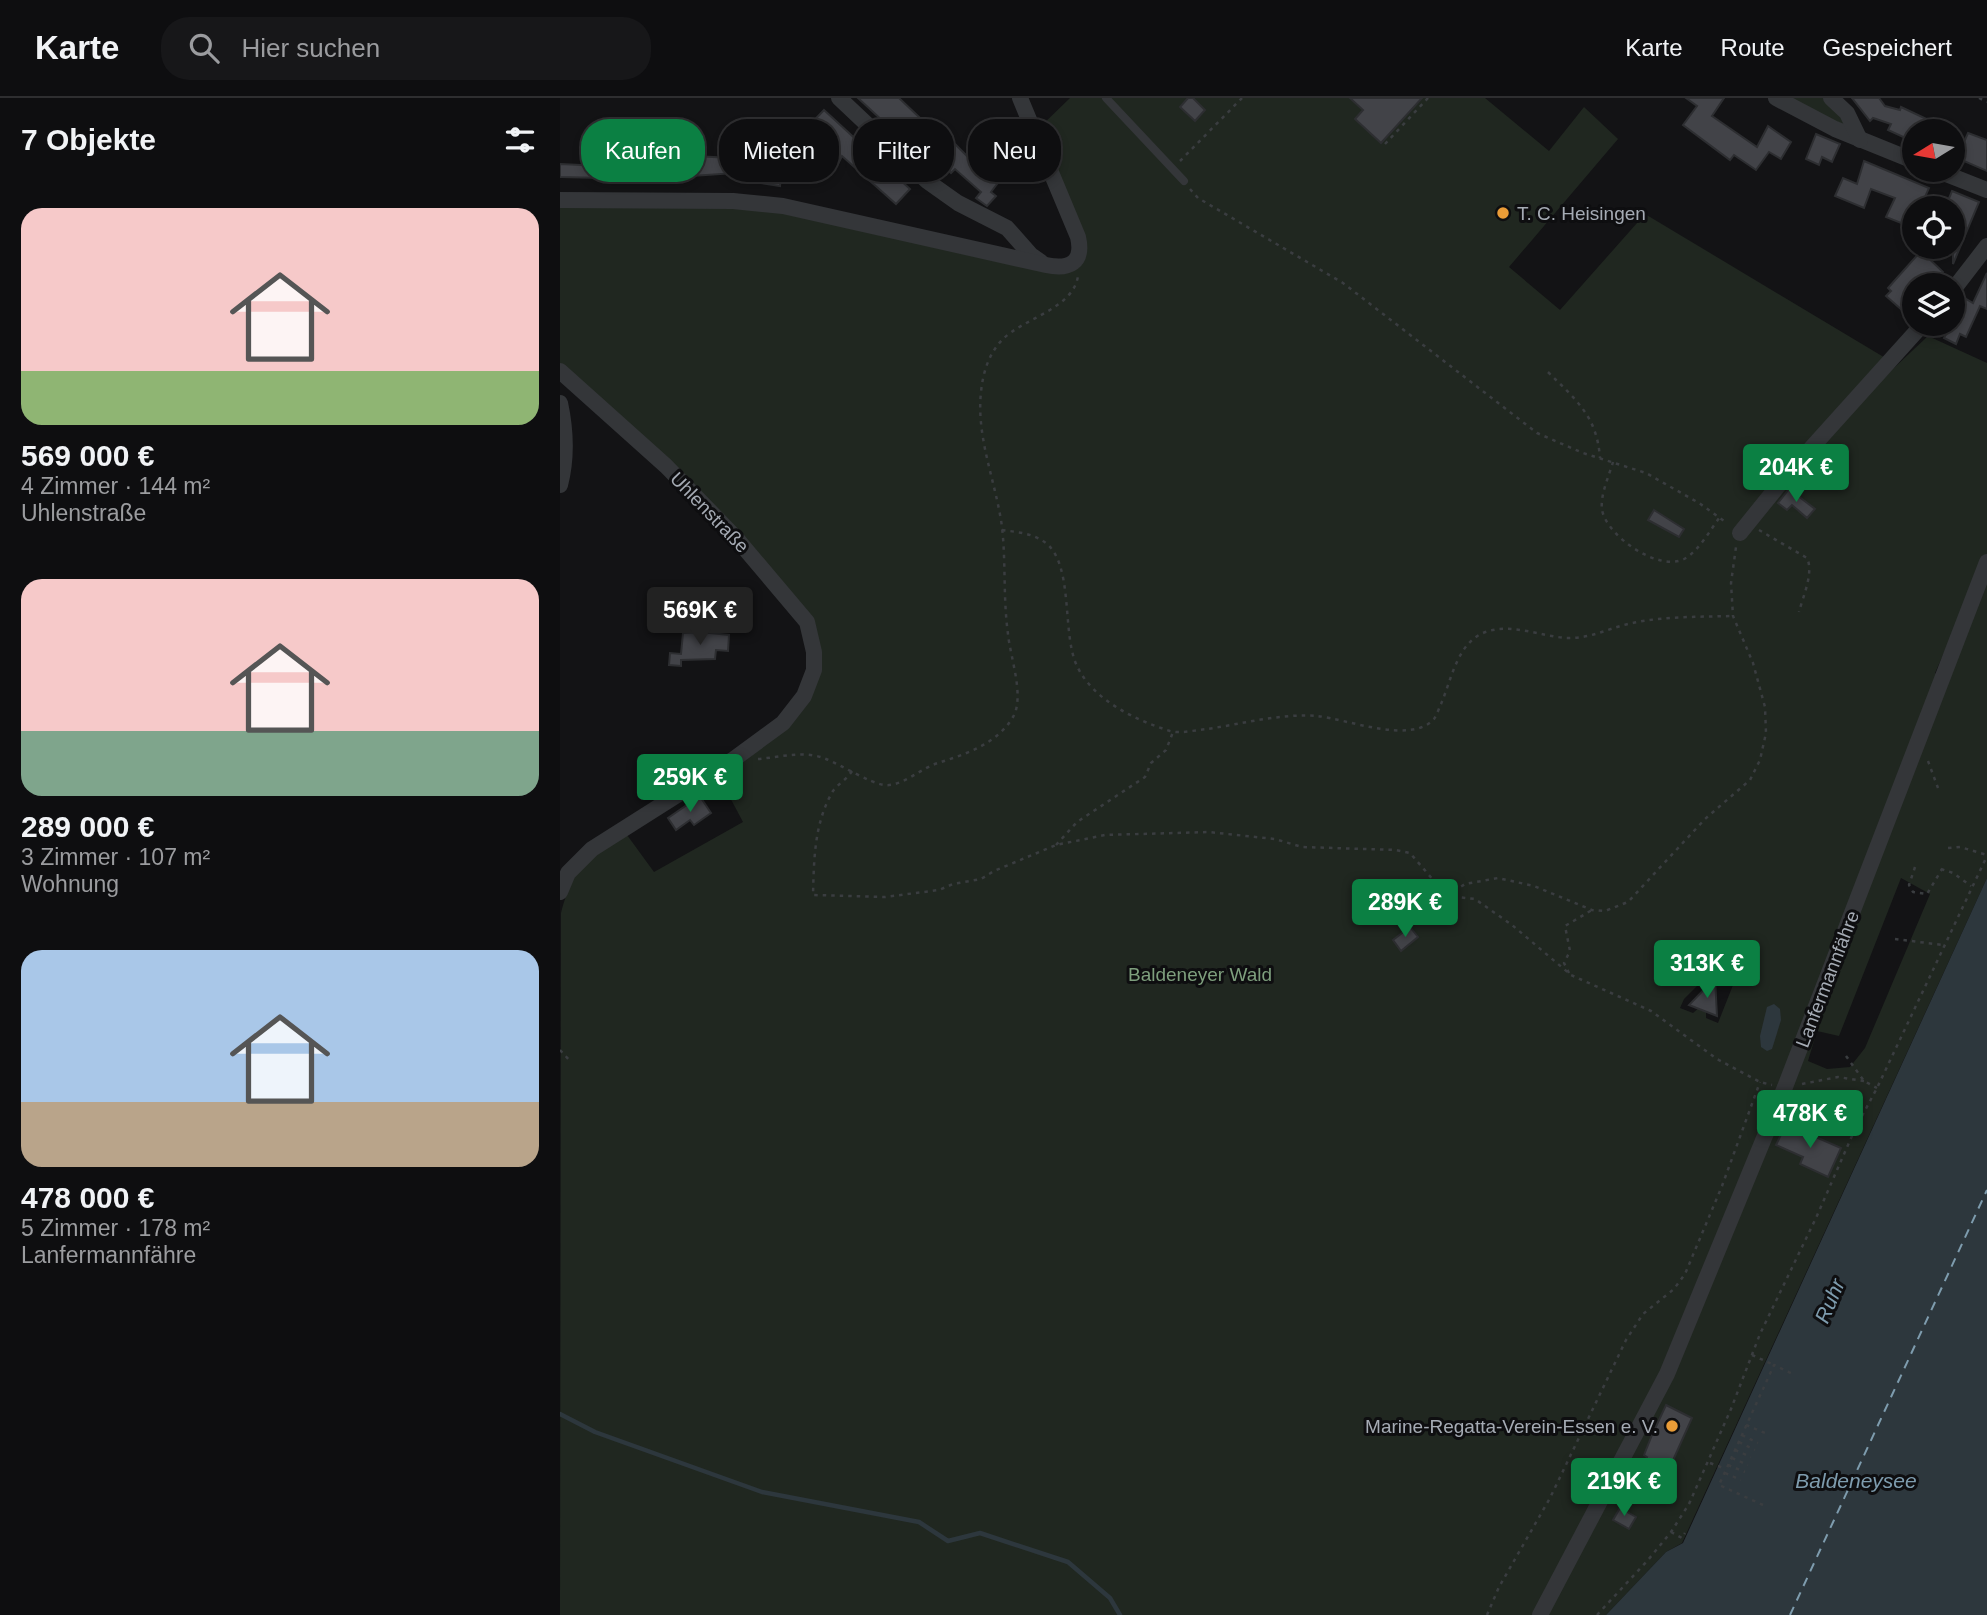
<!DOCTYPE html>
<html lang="de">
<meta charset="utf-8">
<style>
body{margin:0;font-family:Arial,sans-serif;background:#171719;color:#f1f3f6;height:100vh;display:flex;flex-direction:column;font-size:26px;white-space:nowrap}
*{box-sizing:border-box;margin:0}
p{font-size:23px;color:#9b9c9f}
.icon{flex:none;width:38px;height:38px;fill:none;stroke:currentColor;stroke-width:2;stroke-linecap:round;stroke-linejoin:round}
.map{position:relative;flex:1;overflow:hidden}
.sheet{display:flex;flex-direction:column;background:#0e0e10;width:560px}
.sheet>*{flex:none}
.top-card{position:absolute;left:21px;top:21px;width:665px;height:63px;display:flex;gap:14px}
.needle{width:46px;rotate:259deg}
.fabs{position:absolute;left:1342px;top:21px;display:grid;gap:14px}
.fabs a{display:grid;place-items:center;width:63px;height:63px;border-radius:50%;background:#0e0e10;box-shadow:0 4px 10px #0003,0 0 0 2px #2e2e30;font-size:35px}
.price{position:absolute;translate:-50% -60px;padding:0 16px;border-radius:7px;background:#0b8043;color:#fff;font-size:23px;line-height:46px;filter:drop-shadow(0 2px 4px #0008)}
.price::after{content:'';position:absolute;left:50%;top:42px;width:21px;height:16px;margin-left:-10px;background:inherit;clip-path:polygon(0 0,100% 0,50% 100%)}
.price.active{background:#222;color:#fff}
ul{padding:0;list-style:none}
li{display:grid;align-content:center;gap:14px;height:371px;padding:0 21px}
li span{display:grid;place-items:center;height:217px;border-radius:21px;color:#555}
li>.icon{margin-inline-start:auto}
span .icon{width:126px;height:126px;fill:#fffc;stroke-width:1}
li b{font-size:30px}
h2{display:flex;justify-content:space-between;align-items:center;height:84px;padding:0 21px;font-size:30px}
.tag{padding:0 24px;border-radius:28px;background:#0e0e10;box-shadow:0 4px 10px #0003,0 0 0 2px #2e2e30;font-size:24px;line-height:63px}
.tag.active{background:#0b8043;color:#fff}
header{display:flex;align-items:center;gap:42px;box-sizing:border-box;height:98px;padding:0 35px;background:#0e0e10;border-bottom:2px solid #2e2e30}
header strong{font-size:33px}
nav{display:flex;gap:38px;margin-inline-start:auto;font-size:24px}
.search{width:490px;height:63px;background:#171719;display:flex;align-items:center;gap:18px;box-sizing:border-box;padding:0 24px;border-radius:28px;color:#9b9c9f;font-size:26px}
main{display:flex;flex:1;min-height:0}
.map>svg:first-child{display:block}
</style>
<header>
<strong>Karte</strong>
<div class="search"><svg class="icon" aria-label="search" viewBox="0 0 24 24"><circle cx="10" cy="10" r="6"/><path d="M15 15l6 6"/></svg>Hier suchen</div>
<nav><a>Karte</a><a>Route</a><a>Gespeichert</a></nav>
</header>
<main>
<section class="sheet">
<h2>7 Objekte<svg class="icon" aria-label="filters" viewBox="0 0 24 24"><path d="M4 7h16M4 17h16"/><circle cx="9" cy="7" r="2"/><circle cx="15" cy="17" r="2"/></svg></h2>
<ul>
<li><span style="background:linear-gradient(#f6c9c9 75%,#8fb573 0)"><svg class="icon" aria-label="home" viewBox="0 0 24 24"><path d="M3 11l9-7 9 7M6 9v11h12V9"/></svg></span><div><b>569 000 €</b><p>4 Zimmer · 144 m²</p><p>Uhlenstraße</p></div></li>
<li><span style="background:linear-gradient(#f6c9c9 70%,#7fa58c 0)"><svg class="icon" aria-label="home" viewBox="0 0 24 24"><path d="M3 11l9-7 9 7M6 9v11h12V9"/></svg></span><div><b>289 000 €</b><p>3 Zimmer · 107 m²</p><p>Wohnung</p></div></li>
<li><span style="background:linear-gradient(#a9c7e8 70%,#b9a48a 0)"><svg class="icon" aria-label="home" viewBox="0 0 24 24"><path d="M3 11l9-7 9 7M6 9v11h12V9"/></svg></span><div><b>478 000 €</b><p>5 Zimmer · 178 m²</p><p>Lanfermannfähre</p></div></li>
</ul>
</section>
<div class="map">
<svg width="1427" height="1517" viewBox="0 0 1427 1517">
<rect width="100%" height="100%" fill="#131315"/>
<g fill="#202720" fill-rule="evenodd">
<path d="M510,0H925L989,53L1024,9L1058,41L949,169L1000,212L1085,116L1327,261L1269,331L1368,238L1427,265V457L1375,575L1383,582L1427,473V780L1122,1445L1106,1454L1046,1517H0L1,815C15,765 24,763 67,737L94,774L183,724L158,677L247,599L250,524L0,268V105H173L414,153L520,163L476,33ZM1341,780L1370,796L1305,950L1290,969L1267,971L1248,963L1257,933L1279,938ZM1150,866L1177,877L1158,925L1146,920V912L1140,909L1133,915L1120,910L1124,901L1143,882Z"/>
<path d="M1227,0H1265L1291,32Z"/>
</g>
<g fill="#2d373d">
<path d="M1427,780V1517H1046L1106,1454L1123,1445Z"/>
<path d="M1214,906L1220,911L1221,922L1212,951L1207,953L1201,949L1200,938L1207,909Z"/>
</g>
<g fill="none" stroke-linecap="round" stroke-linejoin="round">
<path stroke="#2d373d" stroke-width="4.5" d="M0,1316L35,1334L202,1394L359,1424L388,1443L420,1435L508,1464L550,1500L560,1517"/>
<path stroke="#7e9cae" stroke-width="2" stroke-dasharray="9 7" stroke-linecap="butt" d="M1230,1517L1427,1092"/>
</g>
<g fill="#424348" stroke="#2d2e31" stroke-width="2">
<path d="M298,0H339L379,38L383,34L412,63L415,60L435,77L440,82L431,94L436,98L427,108L424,106L416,100L421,94L395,71L391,75L366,51L364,53L360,49L358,51L332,26L327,22L325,25Z"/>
<path d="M628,0H633L645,12L635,23L620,9Z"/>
<path d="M790,0H862L821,45L795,21L803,12Z"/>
<path d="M1126,0H1164L1152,18L1197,49L1208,28L1231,44L1221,61L1209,54L1196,72L1174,57L1170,62L1123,27L1137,8Z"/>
<path d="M1292,0H1319L1325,8L1340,12L1341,9L1375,25L1372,33H1354V44L1328,32L1331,26L1313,20L1310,23Z"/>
<path d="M264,12L350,91L336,106L282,58L279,64L246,31Z"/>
<path d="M1408,35L1427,42V73L1397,60Z"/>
<path d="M1256,36L1280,46L1272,64L1262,59L1259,67L1246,61Z"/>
<path d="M135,58L189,61V64L222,67L220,88L174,81L175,75L87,81L0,79V66L42,68V61H135Z"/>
<path d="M1304,63L1369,90L1361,108L1355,105L1346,127L1326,119L1335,100L1311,91L1304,110L1275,98L1283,80L1297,86Z"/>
<path d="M1392,93L1419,104L1393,166V110H1385Z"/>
<path d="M1361,153L1383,174L1371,187H1354V198L1342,212L1326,198L1331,193L1328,190Z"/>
<path d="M1427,175V211L1420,208L1406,239L1400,236L1396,246L1384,240L1391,226H1393L1396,214L1399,215L1406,201L1413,205Z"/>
<path d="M1229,391L1255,411L1247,420L1232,407L1227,412L1218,405Z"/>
<path d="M1094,412L1124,431L1119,439L1088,422Z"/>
<path d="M140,534L169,537L168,553L156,552L155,561L121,562V568L109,567L110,555L121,556L123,535Z"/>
<path d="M137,700H141L151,715L134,727L130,722L116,732L108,720Z"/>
<path d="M850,829L858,839L841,853L833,842Z"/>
<path d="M1155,880L1157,918L1129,907Z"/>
<path d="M1288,993L1298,998L1287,1020L1277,1015Z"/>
<path d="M1226,1026L1281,1050L1268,1079L1240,1066L1243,1059L1216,1047Z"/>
<path d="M1106,1307L1132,1320L1110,1369L1100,1365L1093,1381L1080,1375L1087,1359L1084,1357L1092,1337Z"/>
<path d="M1060,1410L1076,1419L1069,1431L1053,1422Z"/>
</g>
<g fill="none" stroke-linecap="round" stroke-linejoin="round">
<g stroke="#3a3d40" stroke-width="2.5" stroke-dasharray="3.5 5" stroke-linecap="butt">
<path d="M1419,0L1427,4"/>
<path d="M825,46L868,0"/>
<path d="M620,63L682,0"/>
<path d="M630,91L638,100L783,185L977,335L1023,355L1086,375L1139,405L1167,425"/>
<path d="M988,274C1016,302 1037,318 1040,360"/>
<path d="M1053,364C1049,378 1040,397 1042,412C1047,438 1098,474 1124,461C1139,453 1150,432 1160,419"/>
<path d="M442,432C456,434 471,435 483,443C515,463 501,535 517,568C533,602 575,622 610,633C621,636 635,632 647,631C682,626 721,615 757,618C787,621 851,647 874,621C877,617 879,610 881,606C891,583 897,546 923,535C949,524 980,538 1006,540C1029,541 1047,531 1068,526C1102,518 1138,519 1173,518"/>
<path d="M1199,432L1247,460C1254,475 1243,498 1239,514"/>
<path d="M198,661C221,659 245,652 266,661C281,667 310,685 324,687C342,689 361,670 378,665C406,656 437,646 453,619C465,599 450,558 448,536C443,500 446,465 442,429C436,384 416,340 421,294C423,274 429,255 443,241C464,220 513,211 518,178"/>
<path d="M1368,663L1378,690"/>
<path d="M292,673C287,681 278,686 273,693C254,725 254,762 253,797L325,799L379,792L393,786L421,781L434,773L496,747L545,737L648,734L715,741L742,749L836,752L850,755L887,798L915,801L952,827L1011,877L1091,913L1157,961L1200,984L1212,987"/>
<path d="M496,747L517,724L585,679L591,665L606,652L613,634"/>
<path d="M1388,750L1400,749L1427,757"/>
<path d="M1355,769L1349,787L1353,794L1367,796L1382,771"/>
<path d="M1381,771L1393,775L1411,788"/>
<path d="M887,798L905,786L938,780L974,788L1032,812L1045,813L1068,804L1145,721L1190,682L1200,662L1206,635L1205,609L1193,565L1173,518L1171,485L1176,449"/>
<path d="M1335,841L1383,847"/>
<path d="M1009,875L1004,865L1010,853L1005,828L1032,812"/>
<path d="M0,952L11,964"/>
<path d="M1286,958L1304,983L1317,990"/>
<path d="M1242,986L1278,979L1304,983"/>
<path d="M1192,1257L1214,1267"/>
<path d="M1186,1327L1205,1335"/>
<path d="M1182,1337L1198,1345"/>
<path d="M1179,1344L1195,1352"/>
<path d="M1175,1352L1191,1359"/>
<path d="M1172,1360L1188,1367"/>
<path d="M1150,1365L1166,1371"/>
<path d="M1168,1367L1185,1374"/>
<path d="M1165,1375L1181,1382"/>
<path d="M1203,1407L1159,1387L1214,1267L1235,1277"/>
<path d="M1111,1434L1122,1440L1125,1435"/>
<path d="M927,1517L939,1489L990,1400L1066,1242L1083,1216L1114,1191L1125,1176L1162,1088L1200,984"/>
<path d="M1037,1517L1088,1462L1111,1434L1129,1406L1171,1311L1200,1236L1256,1120L1295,1031L1317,990L1427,758"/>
</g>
<path stroke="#343639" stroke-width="8" d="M546,0L624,83"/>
<g stroke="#343639" stroke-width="16">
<path d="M279,0L367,83L398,105L447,130L471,157L481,164"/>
<path d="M1216,0L1275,31L1354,63"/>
<path d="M1271,0L1287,15L1300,42"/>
<path d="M1376,72L1427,92"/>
<path d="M0,102L173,103L223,108L486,167C509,172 524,165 518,139L460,0"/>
<path d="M1393,192L1427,148"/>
<path d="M0,273L106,368L176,440L247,524L254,554V572L244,598L223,625L174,661L32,751L8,775L0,794"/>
<path d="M0,305C6,333 7,360 0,387"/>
<path d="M1180,435L1226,378L1363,226"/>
<path d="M980,1517L1107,1276L1225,989L1427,464"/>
</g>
</g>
<g fill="#e99c37" stroke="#0e0e10" stroke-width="2.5">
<circle cx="943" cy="115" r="7"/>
<circle cx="1112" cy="1328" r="7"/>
</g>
<g text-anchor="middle" stroke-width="6" stroke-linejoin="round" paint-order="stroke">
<g font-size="19" fill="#a5abb4" stroke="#0e0e10" text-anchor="start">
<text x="957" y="122">T. C. Heisingen</text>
<text x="1098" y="1335" text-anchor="end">Marine-Regatta-Verein-Essen e. V.</text>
</g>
<g font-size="19" fill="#a5abb4" stroke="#0e0e10">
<text transform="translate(150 414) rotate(46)" y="7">Uhlenstraße</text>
<text transform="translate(1267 881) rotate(-69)" y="7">Lanfermannfähre</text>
</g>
<g font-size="19" fill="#7e9f7d" stroke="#0e0e10">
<text x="640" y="883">Baldeneyer Wald</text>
</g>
<g font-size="21" font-style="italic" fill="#7e9cae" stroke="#0e0e10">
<text transform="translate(1270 1203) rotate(-67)" y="7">Ruhr</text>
<text x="1296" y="1390">Baldeneysee</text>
</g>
</g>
</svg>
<div class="fabs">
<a><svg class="needle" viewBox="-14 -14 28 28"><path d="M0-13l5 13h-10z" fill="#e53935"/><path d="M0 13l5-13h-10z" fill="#9b9c9f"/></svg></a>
<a><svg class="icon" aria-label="locate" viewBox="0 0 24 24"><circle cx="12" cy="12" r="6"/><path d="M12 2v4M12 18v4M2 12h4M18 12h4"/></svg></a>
<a><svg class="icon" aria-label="layers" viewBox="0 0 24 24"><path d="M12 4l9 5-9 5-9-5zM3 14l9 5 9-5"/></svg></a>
</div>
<b class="price" style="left:1236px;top:406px">204K €</b>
<b class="price active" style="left:140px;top:549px">569K €</b>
<b class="price" style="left:130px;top:716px">259K €</b>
<b class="price" style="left:845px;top:841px">289K €</b>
<b class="price" style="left:1147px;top:902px">313K €</b>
<b class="price" style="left:1250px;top:1052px">478K €</b>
<b class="price" style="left:1064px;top:1420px">219K €</b>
<div class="top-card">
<a class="tag active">Kaufen</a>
<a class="tag">Mieten</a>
<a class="tag">Filter</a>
<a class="tag">Neu</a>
</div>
</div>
</main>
